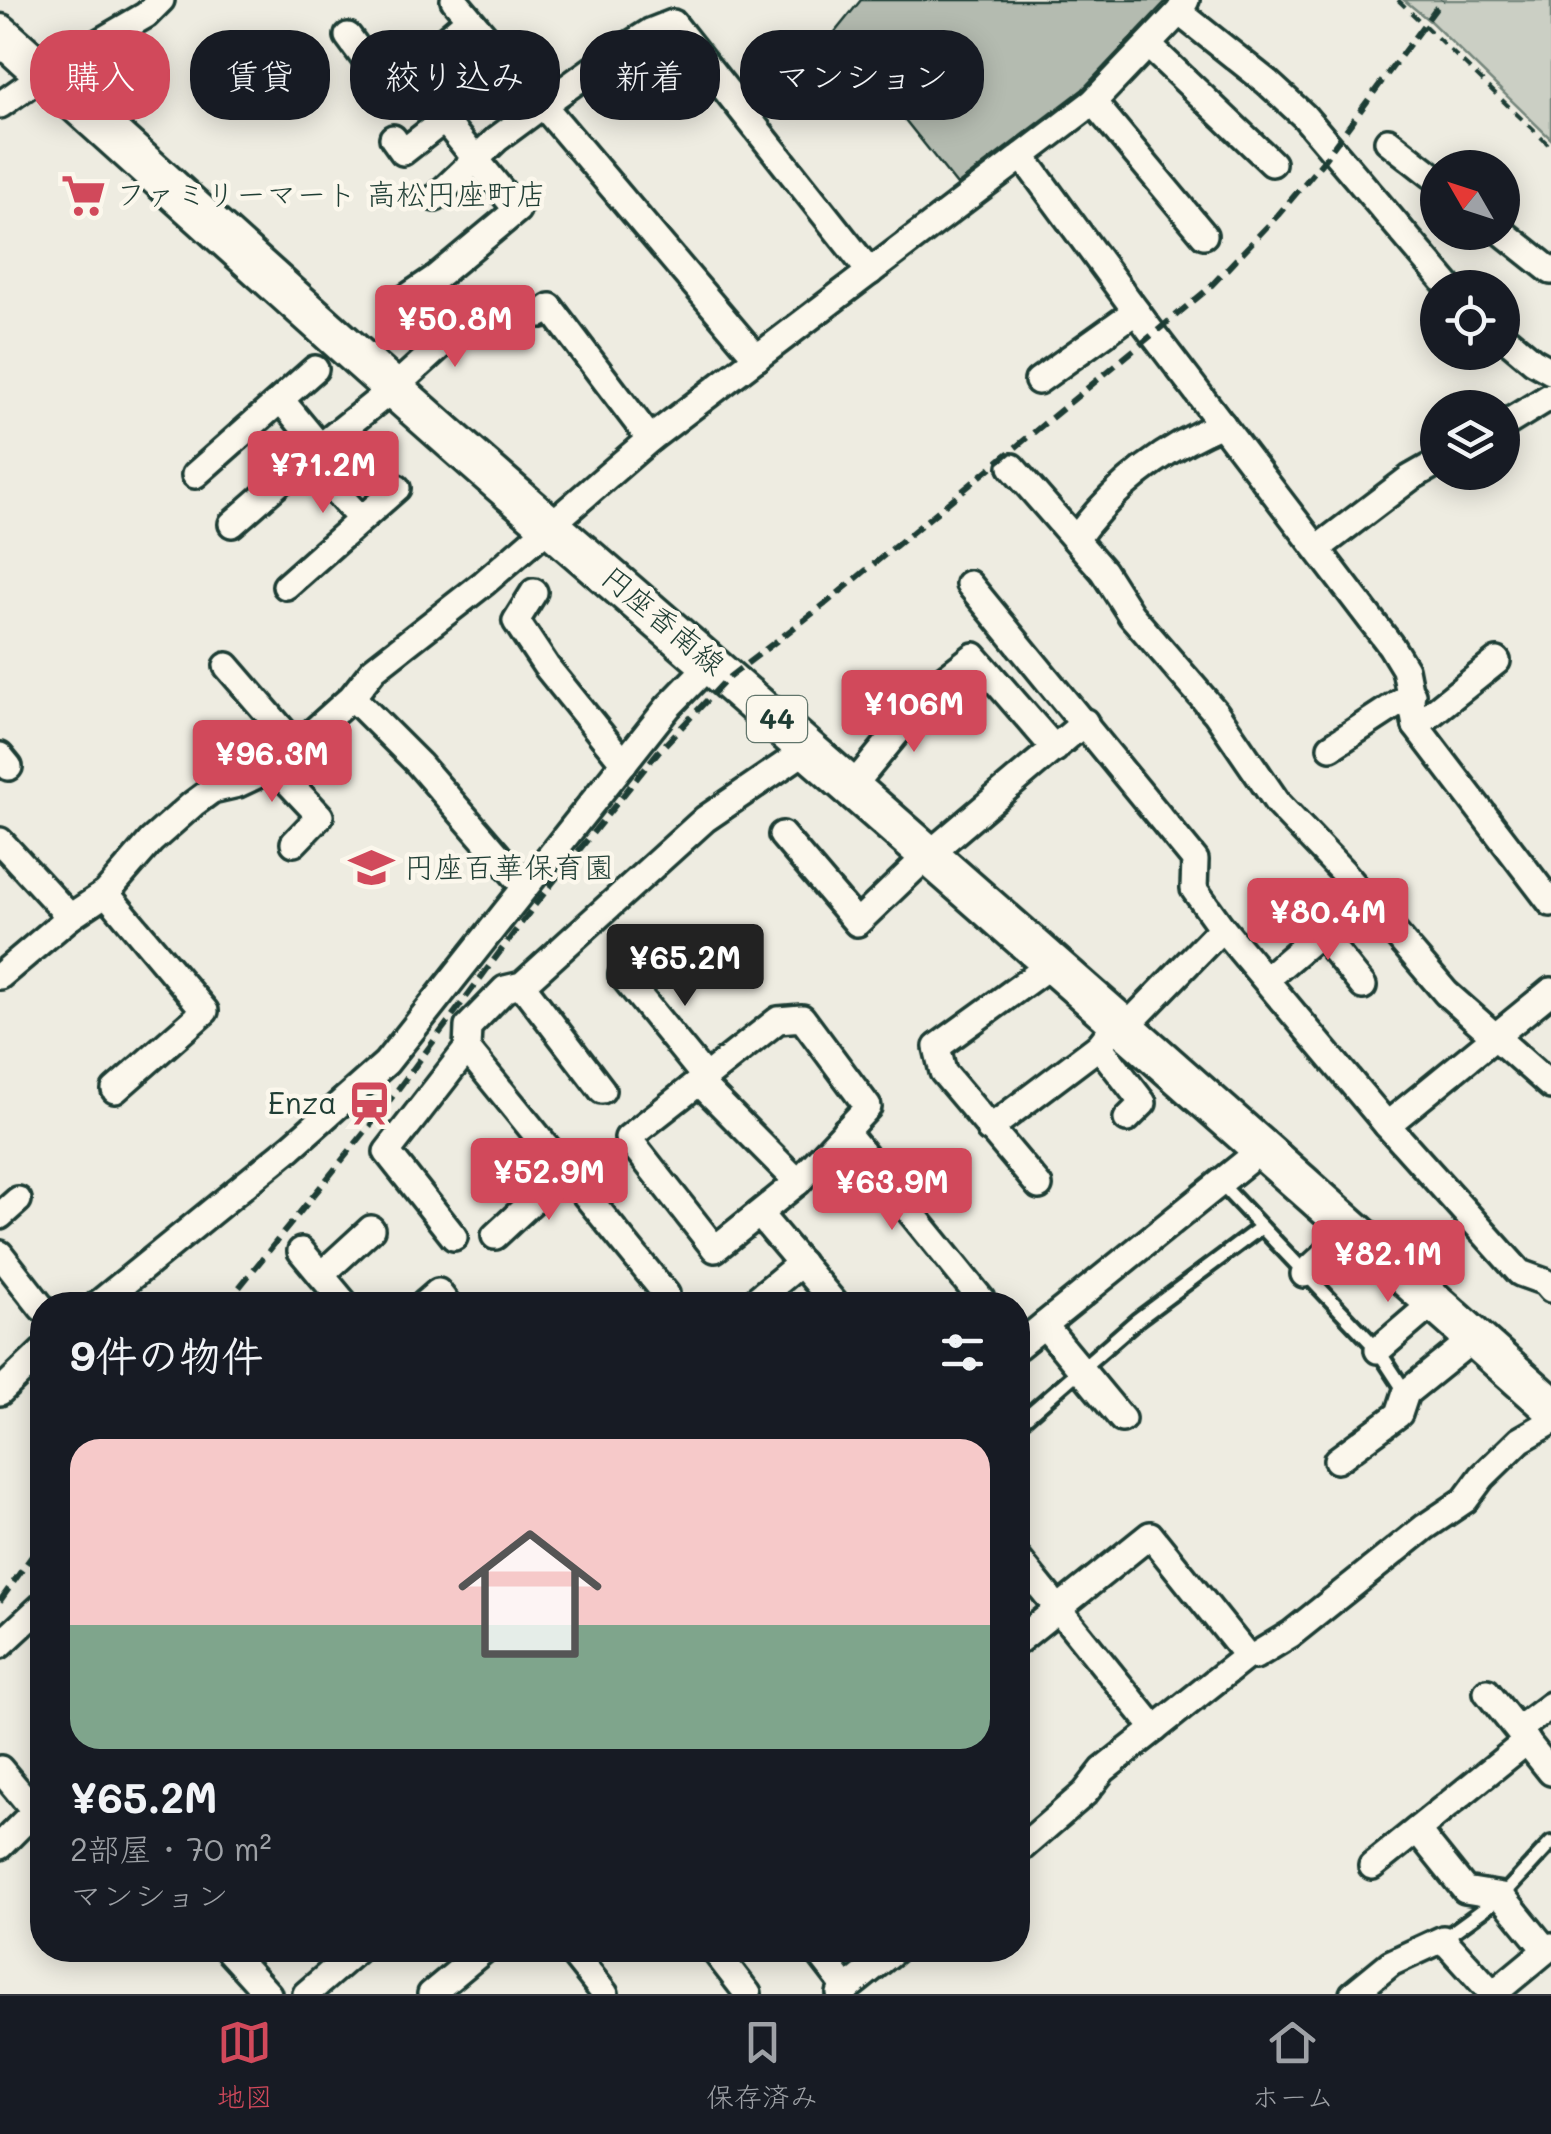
<!DOCTYPE html>
<html lang="ja">
<meta charset="utf-8">
<style>
body{margin:0;font-family:Mali,"Klee One",sans-serif;background:#20242c;color:#f1f3f6;height:100vh;display:flex;flex-direction:column;font-size:38px;white-space:nowrap}
*{box-sizing:border-box;margin:0}
p{font-size:32px;color:#9ea1a6}
.icon{flex:none;width:55px;height:55px;fill:none;stroke:currentColor;stroke-width:2;stroke-linecap:round;stroke-linejoin:round}
.map{position:relative;flex:1;overflow:hidden}
.panel{position:absolute;left:30px;top:1292px;width:1000px;height:670px;display:flex;flex-direction:column;background:#171b24;border-radius:40px;box-shadow:0 5px 25px #0003}
.panel>*{flex:none}
.top-card{position:absolute;left:30px;top:30px;width:1000px;height:90px;display:flex;gap:20px}
.needle{width:65px;rotate:309deg}
.controls{position:absolute;left:1420px;top:150px;display:grid;gap:20px}
.controls a{display:grid;place-items:center;width:100px;height:100px;border-radius:50%;background:#171b24;box-shadow:0 5px 25px #0003;font-size:50px}
.price{position:absolute;translate:-50% -85px;padding:0 22px;border-radius:10px;background:#d1495b;color:#fff;font-size:32px;line-height:65px;filter:drop-shadow(0 2px 5px #0008)}
.price::after{content:'';position:absolute;left:50%;top:60px;width:30px;height:22px;margin-left:-15px;background:inherit;clip-path:polygon(0 0,100% 0,50% 100%)}
.price.active{background:#222;color:#fff}
ul{padding:0;list-style:none}
li{display:grid;align-content:center;gap:20px;height:530px;padding:0 40px}
li+li{border-top:2px solid #363941}
li span{display:grid;place-items:center;height:310px;border-radius:30px;color:#555}
li>.icon{margin-inline-start:auto}
span .icon{width:180px;height:180px;fill:#fffc;stroke-width:1}
li b{font-size:42px}
h2{display:flex;justify-content:space-between;align-items:center;height:120px;padding:0 40px;font-size:42px}
.chip{padding:0 35px;border-radius:40px;background:#171b24;box-shadow:0 5px 25px #0003;font-size:35px;line-height:90px}
.chip.active{background:#d1495b;color:#fff}
.tabs{display:flex;justify-content:space-around;align-items:center;height:140px;border-top:2px solid #363941;background:#171b24;font-size:28px;color:#9ea1a6}
.tabs a{display:grid;justify-items:center;gap:5px}
.tabs .active{color:#d1495b}
.map>svg:first-child{display:block}
</style>
<div class="map">
<svg width="1551" height="1994" viewBox="0 0 1551 1994">
<rect width="100%" height="100%" fill="#eeece1"/>
<filter id="ink" filterUnits="userSpaceOnUse"><feTurbulence type="fractalNoise" baseFrequency=".01" numOctaves="2"/><feDisplacementMap in="SourceGraphic" scale="20" xChannelSelector="R" yChannelSelector="G"/><feConvolveMatrix kernelMatrix="1 2 1 2 8 2 1 2 1" color-interpolation-filters="sRGB"/></filter>
<g filter="url(#ink)">
<path fill="#cbcfc4" stroke="#75867c" stroke-width="2.5" d="M1404,0H1551V139L1431,22Z"/>
<path fill="#b4bbb0" stroke="#1f3d34" stroke-width="2.5" d="M861,0H1167L1082,90L957,185L835,32Z"/>
<g fill="none" stroke-linecap="round" stroke-linejoin="round">
<defs>
<g id="lane">
<path d="M1220,1183L1378,1350L1406,1393"/>
<path d="M1018,1424L1137,1320L1260,1228"/>
<path d="M1443,1939L1502,1896L1551,1843"/>
</g>
<g id="street">
<path d="M454,0L757,358"/>
<path d="M1179,12L1267,82L1304,116L1450,288"/>
<path d="M348,36L387,89L469,19"/>
<path d="M1148,45L1272,163"/>
<path d="M1093,102L1204,235"/>
<path d="M0,105L44,74L146,15L161,0"/>
<path d="M393,138L403,152L444,120L517,210L434,279L403,300"/>
<path d="M1388,141L1438,180"/>
<path d="M1022,156L1153,334L1391,646L1405,669L1416,726L1551,903"/>
<path d="M435,198L497,139L543,105L610,57L650,32L673,23L870,272"/>
<path d="M1502,232L1551,271"/>
<path d="M541,314L550,307L650,439"/>
<path d="M1502,335L1533,361L1551,371"/>
<path d="M1038,381L1136,311"/>
<path d="M281,400L320,447"/>
<path d="M1502,426L1551,396"/>
<path d="M306,459L361,519"/>
<path d="M1012,467L1103,571L1131,615L1216,713L1279,805L1343,872L1446,993L1551,1086"/>
<path d="M195,475L315,369"/>
<path d="M232,524L320,447L395,387L440,346L460,317L474,306"/>
<path d="M1076,539C1114,486 1162,449 1222,424"/>
<path d="M1318,548L1410,478L1438,462"/>
<path d="M969,584L1195,860L1194,889L1222,928L1387,1125L1520,1273L1545,1282L1551,1289"/>
<path d="M286,586L397,488"/>
<path d="M534,592L516,621L546,666L624,763"/>
<path d="M227,666L297,747"/>
<path d="M935,686L974,656L1055,749"/>
<path d="M352,697L419,764L525,887"/>
<path d="M1416,726L1497,661"/>
<path d="M1331,747L1412,694"/>
<path d="M0,756L9,767"/>
<path d="M274,767L320,816L294,843"/>
<path d="M852,787L899,730L889,715"/>
<path d="M782,835L857,923L928,855L1085,722"/>
<path d="M0,841L70,917"/>
<path d="M106,893L205,1011L115,1090"/>
<path d="M1320,933L1363,986"/>
<path d="M622,975L705,1077"/>
<path d="M0,976L70,917L106,893L151,841L193,804L212,790L238,784L274,767L352,697L374,669L484,583L650,439L1093,102L1179,12L1186,0"/>
<path d="M1266,979L1354,904"/>
<path d="M522,985L602,1090"/>
<path d="M802,1018L868,1107L798,1182L715,1249L628,1138L778,1020Z"/>
<path d="M1127,1026L1222,928"/>
<path d="M1099,1046L1143,1103L1127,1119"/>
<path d="M467,1049L666,1294"/>
<path d="M699,1082L798,1182"/>
<path d="M1387,1125L1551,991"/>
<path d="M989,1129L1099,1046L1119,1020"/>
<path d="M845,1131L981,1299"/>
<path d="M1039,1186L943,1072L937,1047L1053,963"/>
<path d="M760,1215L836,1305"/>
<path d="M0,1216L18,1200"/>
<path d="M495,1236L566,1170"/>
<path d="M454,1237L387,1152L467,1049L468,1027L505,989L522,985L705,819L809,748"/>
<path d="M301,1251L346,1305"/>
<path d="M0,1254L42,1308"/>
<path d="M1304,1274L1352,1230"/>
<path d="M321,1275L371,1229"/>
<path d="M97,1305L291,1147L386,1063L668,707L711,663"/>
<path d="M423,1305L438,1292L448,1305"/>
<path d="M750,1305L801,1263"/>
<path d="M1044,1325L1122,1419"/>
<path d="M1018,1346L1262,1149"/>
<path d="M1378,1350L1434,1302"/>
<path d="M0,1392L42,1352"/>
<path d="M1337,1460L1399,1414L1406,1393L1474,1338"/>
<path d="M1018,1559L1155,1729"/>
<path d="M1018,1641L1150,1535L1247,1656"/>
<path d="M0,1645L42,1606"/>
<path d="M1487,1692L1551,1772"/>
<path d="M1518,1730L1551,1705"/>
<path d="M0,1769L35,1811L0,1846"/>
<path d="M1417,1830L1465,1890L1502,1896L1546,1950"/>
<path d="M1018,1851L1085,1793L1103,1770L1247,1656H1255L1291,1634L1425,1527L1465,1500L1482,1477L1520,1440L1551,1422"/>
<path d="M1372,1866L1527,1741"/>
<path d="M228,1950L268,1994"/>
<path d="M570,1950L605,1994"/>
<path d="M714,1950L748,1994"/>
<path d="M817,1950L847,1989"/>
<path d="M306,1994L357,1950"/>
<path d="M431,1994L484,1950"/>
<path d="M840,1994L895,1950"/>
<path d="M1353,1994L1391,1963L1443,1939L1493,1994"/>
<path d="M1493,1994L1551,1946"/>
</g>
<path id="primary" d="M0,34C181,196 359,361 543,520C882,812 1217,1108 1551,1406"/>
</defs>
<use href="#lane" stroke="#1f3d34" stroke-width="20"/>
<use href="#street" stroke="#1f3d34" stroke-width="32"/>
<use href="#primary" stroke="#1f3d34" stroke-width="45"/>
<path stroke="#1f3d34" stroke-width="4" stroke-dasharray="10 8" stroke-linecap="butt" d="M1398,0L1551,147"/>
<use href="#lane" stroke="#fbf7ec" stroke-width="12"/>
<use href="#street" stroke="#fbf7ec" stroke-width="25"/>
<use href="#primary" stroke="#fbf7ec" stroke-width="38"/>
<g stroke="#1f3d34" stroke-width="6" stroke-dasharray="15 8" stroke-linecap="butt">
<path d="M225,1305L381,1112L534,906L658,752L728,678L825,604L1208,289L1278,215L1321,164L1442,0"/>
<path d="M0,1601L42,1542"/>
</g>
</g>
</g>
<defs>
<symbol id="supermarket-bare" viewBox="-9 -9 18 18"><path d="M-6-5.5h2.5l.6 2H6L4.5 2H-2.5L-4.4-4H-6ZM-1.5 3.2a1.3 1.3 0 1 0 .1 0ZM3 3.2a1.3 1.3 0 1 0 .1 0Z" fill="#d1495b" stroke="#fbf7ec" stroke-width="2.5" paint-order="stroke"/></symbol>
<symbol id="school-bare" viewBox="-9 -9 18 18"><path d="M0-5L7-2L0 1L-7-2ZM-4 1L0 2.5L4 1V4Q0 6-4 4Z" fill="#d1495b" stroke="#fbf7ec" stroke-width="2.5" paint-order="stroke"/></symbol>
<symbol id="station-bare" viewBox="-9 -9 18 18"><path d="M-3-6H3Q5-6 5-4V2Q5 4 3 4L4.5 6H3L1.5 4h-3L-3 6H-4.5L-3 4Q-5 4-5 2V-4Q-5-6-3-6ZM-3.5-4v3h7v-3ZM-3.5 1v1.5H-2V1ZM2 1v1.5H3.5V1Z" fill="#d1495b" stroke="#fbf7ec" stroke-width="2.5" paint-order="stroke"/></symbol>
</defs>
<g fill-rule="evenodd">
<use href="#supermarket-bare" x="52" y="164" width="63" height="63"/>
<use href="#school-bare" x="340" y="836" width="63" height="63"/>
<use href="#station-bare" x="338" y="1072" width="63" height="63"/>
</g>
<g text-anchor="middle" stroke-width="9" stroke-linejoin="round" paint-order="stroke">
<rect fill="#fbf7ec" stroke="#61756b" stroke-width="2.5" x="747" y="696" width="60" height="46" rx="8"/>
<g font-size="28" font-weight="bold" fill="#1f3d34">
<text x="777" y="729">44</text>
</g>
<g font-size="30" fill="#1f3d34" stroke="#fbf7ec" text-anchor="start">
<text x="116" y="205">ファミリーマート 高松円座町店</text>
<text x="404" y="878">円座百華保育園</text>
<text x="337" y="1114" text-anchor="end">Enza</text>
</g>
<g font-size="30" fill="#1f3d34" stroke="#fbf7ec">
<text transform="translate(663 621) rotate(40)" y="10">円座香南線</text>
</g>
</g>
</svg>
<div class="controls">
<a><svg class="needle" viewBox="-14 -14 28 28"><path d="M0-13l5 13h-10z" fill="#e53935"/><path d="M0 13l5-13h-10z" fill="#9ea1a6"/></svg></a>
<a><svg class="icon" aria-label="locate" viewBox="0 0 24 24"><circle cx="12" cy="12" r="6"/><path d="M12 2v4M12 18v4M2 12h4M18 12h4"/></svg></a>
<a><svg class="icon" aria-label="layers" viewBox="0 0 24 24"><path d="M12 4l9 5-9 5-9-5zM3 14l9 5 9-5"/></svg></a>
</div>
<b class="price" style="left:455px;top:370px">¥50.8M</b>
<b class="price" style="left:323px;top:516px">¥71.2M</b>
<b class="price" style="left:914px;top:755px">¥106M</b>
<b class="price" style="left:272px;top:805px">¥96.3M</b>
<b class="price" style="left:1328px;top:963px">¥80.4M</b>
<b class="price active" style="left:685px;top:1009px">¥65.2M</b>
<b class="price" style="left:549px;top:1223px">¥52.9M</b>
<b class="price" style="left:892px;top:1233px">¥63.9M</b>
<b class="price" style="left:1388px;top:1305px">¥82.1M</b>
<div class="top-card">
<a class="chip active">購入</a>
<a class="chip">賃貸</a>
<a class="chip">絞り込み</a>
<a class="chip">新着</a>
<a class="chip">マンション</a>
</div>
<section class="panel">
<h2>9件の物件<svg class="icon" aria-label="filters" viewBox="0 0 24 24"><path d="M4 7h16M4 17h16"/><circle cx="9" cy="7" r="2"/><circle cx="15" cy="17" r="2"/></svg></h2>
<ul>
<li><span style="background:linear-gradient(#f6c9c9 60%,#7fa58c 0)"><svg class="icon" aria-label="home" viewBox="0 0 24 24"><path d="M3 11l9-7 9 7M6 9v11h12V9"/></svg></span><div><b>¥65.2M</b><p>2部屋 · 70 m²</p><p>マンション</p></div></li>
</ul>
</section>
</div>
<nav class="tabs">
<a class="active"><svg class="icon" aria-label="map" viewBox="0 0 24 24"><path d="M3 6l6-2 6 2 6-2v14l-6 2-6-2-6 2zM9 4v14M15 6v14"/></svg>地図</a>
<a><svg class="icon" aria-label="saved" viewBox="0 0 24 24"><path d="M7 4h10v16l-5-4-5 4z"/></svg>保存済み</a>
<a><svg class="icon" aria-label="home" viewBox="0 0 24 24"><path d="M3 11l9-7 9 7M6 9v11h12V9"/></svg>ホーム</a>
</nav>
